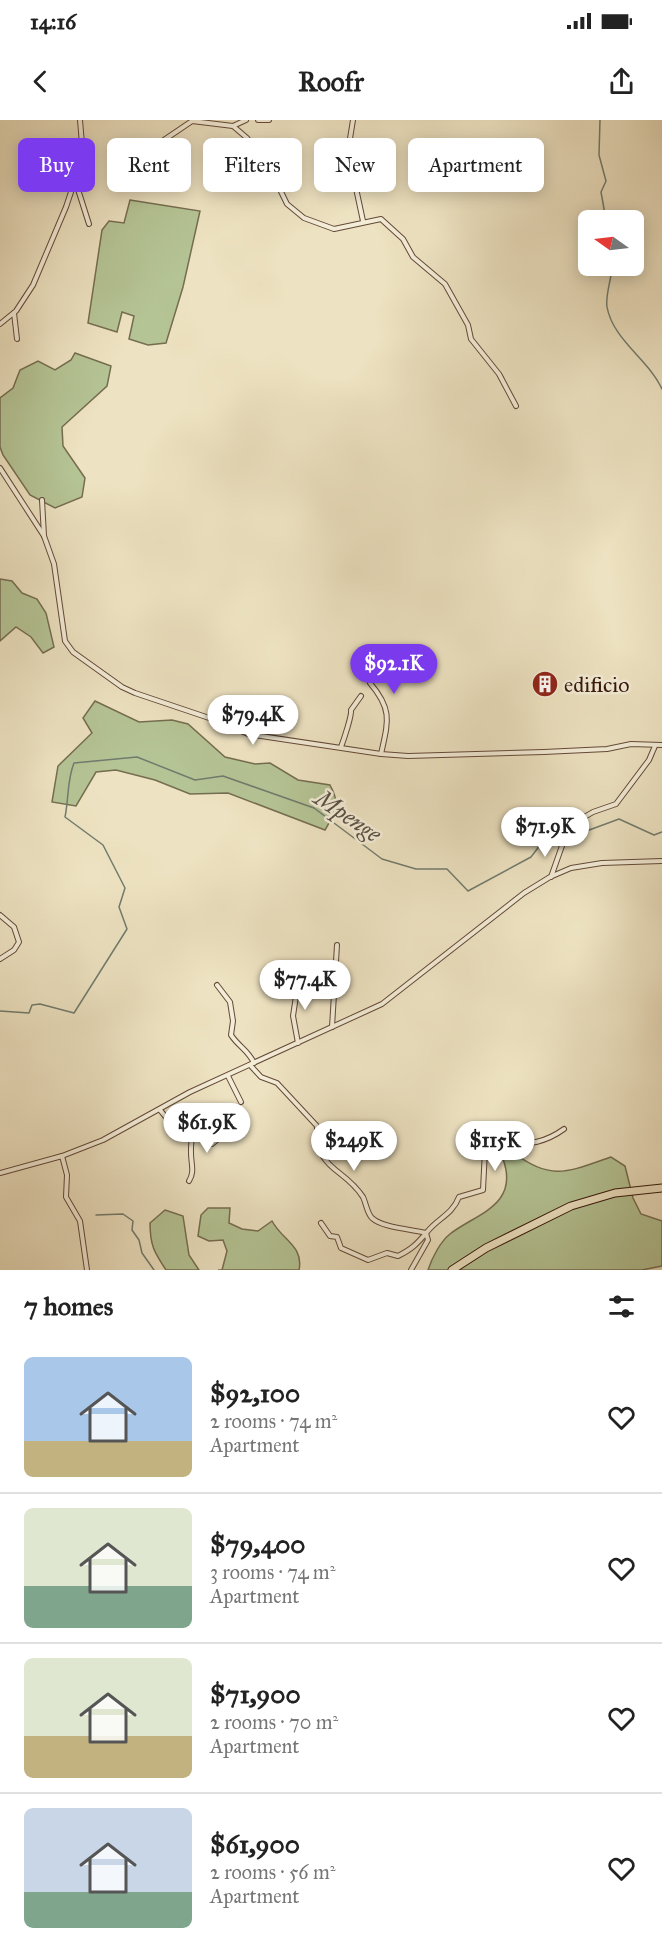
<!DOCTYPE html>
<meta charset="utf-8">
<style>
body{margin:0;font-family:"IM FELL Great Primer",serif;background:#f6f6f6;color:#222;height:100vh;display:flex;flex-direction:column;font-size:22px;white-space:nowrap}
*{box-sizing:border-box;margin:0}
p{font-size:20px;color:#767676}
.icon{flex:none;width:33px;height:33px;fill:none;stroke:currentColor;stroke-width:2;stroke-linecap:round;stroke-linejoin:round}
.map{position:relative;height:1150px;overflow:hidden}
.sheet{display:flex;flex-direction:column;background:#fff;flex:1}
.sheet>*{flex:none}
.top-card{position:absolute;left:18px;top:18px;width:627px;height:54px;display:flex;gap:12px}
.needle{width:39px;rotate:284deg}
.buttons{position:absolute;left:578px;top:90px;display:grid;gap:12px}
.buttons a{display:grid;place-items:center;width:66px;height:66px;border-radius:9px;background:#fff;box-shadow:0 3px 15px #0003;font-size:30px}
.price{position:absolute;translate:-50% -51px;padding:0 14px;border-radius:21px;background:#fff;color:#222;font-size:20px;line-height:39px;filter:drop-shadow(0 2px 3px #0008)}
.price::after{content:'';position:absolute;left:50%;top:36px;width:18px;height:14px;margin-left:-9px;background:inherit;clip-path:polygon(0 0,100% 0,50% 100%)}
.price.on{background:#7c3aed;color:#fff}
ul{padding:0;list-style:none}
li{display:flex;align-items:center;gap:18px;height:150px;padding:0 24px}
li+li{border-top:2px solid #e0e0e0}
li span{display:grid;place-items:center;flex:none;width:168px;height:120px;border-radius:9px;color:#555}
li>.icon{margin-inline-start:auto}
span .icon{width:72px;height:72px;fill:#fffc;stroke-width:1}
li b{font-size:26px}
h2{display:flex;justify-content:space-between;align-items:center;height:72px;padding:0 24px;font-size:26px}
.pill{padding:0 21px;border-radius:9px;background:#fff;box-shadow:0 3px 15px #0003;font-size:21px;line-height:54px}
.pill.on{background:#7c3aed;color:#fff}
.status{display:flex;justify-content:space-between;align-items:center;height:42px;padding:0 30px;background:#fff;direction:ltr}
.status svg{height:16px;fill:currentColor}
header{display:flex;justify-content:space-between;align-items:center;height:78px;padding:0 24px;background:#fff;font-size:27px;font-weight:700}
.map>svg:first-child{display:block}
</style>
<div class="status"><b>14:16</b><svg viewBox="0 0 49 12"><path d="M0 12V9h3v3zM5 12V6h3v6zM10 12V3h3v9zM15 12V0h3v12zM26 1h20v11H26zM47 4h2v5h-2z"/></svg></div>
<header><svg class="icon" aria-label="back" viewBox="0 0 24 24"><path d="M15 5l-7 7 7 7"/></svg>Roofr<svg class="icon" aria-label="share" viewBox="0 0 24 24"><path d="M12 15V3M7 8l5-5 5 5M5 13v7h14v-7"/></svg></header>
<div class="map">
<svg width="662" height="1150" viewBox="0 0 662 1150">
<rect width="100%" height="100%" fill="#ede2c1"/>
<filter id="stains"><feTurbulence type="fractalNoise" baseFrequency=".00333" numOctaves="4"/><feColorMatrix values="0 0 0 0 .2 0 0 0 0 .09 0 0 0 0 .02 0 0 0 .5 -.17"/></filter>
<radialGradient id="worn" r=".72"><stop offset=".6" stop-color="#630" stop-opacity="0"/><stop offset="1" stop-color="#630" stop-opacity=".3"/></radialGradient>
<g fill="#b5c495" stroke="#756d50" stroke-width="1.5">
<path d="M130,80L200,91L183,167L166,223L148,225L129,219L134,196L122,192L117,212L88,203L102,110L109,101L124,103Z"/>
<path d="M75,233L111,246L107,266L62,307L63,326L85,358L82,377L55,388L30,375L3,335L0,327V278L13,268L20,250L38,241L55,250L71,240Z"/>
<path d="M0,459L12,461L22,473L37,479L46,493L54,527L43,533L31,517L16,507L0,521Z"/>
<path d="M95,581L139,602L172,600L188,604L225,637L255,644L270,643L298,660L330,665C341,685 336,691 325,710L228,673L190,674L155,660L116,650L96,652L76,686L52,682L58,646L92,613L83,598Z"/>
<path d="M514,1033C552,1062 570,1051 611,1037L625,1046L633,1078L641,1094L662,1101V1146L642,1150H428C432,1138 440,1122 450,1114C475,1094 520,1086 503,1039Z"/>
<path d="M208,1088H230L229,1103L242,1109L258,1111L272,1101C282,1120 304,1126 299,1150H218H222L227,1131L223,1120L209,1121L198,1116L201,1095Z"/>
<path d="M165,1090L183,1096L189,1135L199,1150H166C154,1132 150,1125 150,1103Z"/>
</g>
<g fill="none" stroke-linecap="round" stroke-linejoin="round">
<g stroke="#717b6e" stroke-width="1.5">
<path d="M600,0L599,35L606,61L601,72L606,100"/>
<path d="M612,146C612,158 605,175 607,187C613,220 649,240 662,269"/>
<path d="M0,891L29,893L32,885L40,884L74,893L127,809L119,787L125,768L103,725L65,697C69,677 67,660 74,643L137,637L195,660L223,656L314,688L382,739L416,749H447L468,771L531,737L547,716H573L619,699L654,715L662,712"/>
<path d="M96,1095L123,1094L133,1101L132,1110L139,1120L142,1133L154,1150"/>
</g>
<defs>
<g id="minor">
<path d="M258,0H269"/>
<path d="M353,0L348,31L363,101"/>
<path d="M233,6L246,0"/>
<path d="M152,31L158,24L192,1L233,6L247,18L271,51L287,84L304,98L334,109L381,99L403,119L413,137L445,164L468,205L471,219L499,254L516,286"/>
<path d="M75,60L89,104"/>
<path d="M14,193L17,219"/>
<path d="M0,204L16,191L33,165L66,87L83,36L80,0"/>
<path d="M0,348L44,416L54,444L65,521L73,532L122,567L135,573L218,601L248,614L381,634L408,636L544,632L607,629L631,624L662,625"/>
<path d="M42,380L44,416"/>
<path d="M370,563C393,590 388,602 381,634"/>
<path d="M341,627C344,619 352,595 351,590L361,576"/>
<path d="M551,757L569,706L593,692L616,684L649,640L655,626"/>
<path d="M0,795L14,807L19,822L14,830L0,839"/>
<path d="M217,865L230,882L233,901L231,915C239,927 248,930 254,943"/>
<path d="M292,865L296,876L293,896L298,923"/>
<path d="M332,907L337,825"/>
<path d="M250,945L261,957L277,963L317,1006C316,1052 343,1046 363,1077C366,1083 367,1093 372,1098C383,1108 411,1109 426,1113L428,1120L411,1150"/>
<path d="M228,956L241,982"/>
<path d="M160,990L170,1002C200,999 190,1017 191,1033C191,1045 195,1051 189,1061"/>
<path d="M194,1014L212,1024L219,1018"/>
<path d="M62,1036L67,1055L66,1077L80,1101L87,1150"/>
<path d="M0,1053L62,1036L103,1020L190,972L382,884L524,773L550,757L571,748L602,743L662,741"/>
<path d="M321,1103L330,1116L337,1117L341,1128L368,1140L387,1133L398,1136C412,1129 417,1124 427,1112C438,1098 452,1095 459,1077L483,1070L485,1030L497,1014L508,1024C529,1025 546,1022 564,1009"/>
</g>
<path id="trunk" d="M452,1150L486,1128L571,1086L615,1073L662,1068"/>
</defs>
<use href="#minor" stroke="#634938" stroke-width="6"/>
<use href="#trunk" stroke="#35160a" stroke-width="9"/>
<use href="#minor" stroke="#f3ecd7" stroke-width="4"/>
<use href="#trunk" stroke="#ede2c1" stroke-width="7"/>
</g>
<defs>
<symbol id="building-disc" viewBox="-11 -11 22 22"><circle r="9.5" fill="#8f2418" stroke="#f3ecd7"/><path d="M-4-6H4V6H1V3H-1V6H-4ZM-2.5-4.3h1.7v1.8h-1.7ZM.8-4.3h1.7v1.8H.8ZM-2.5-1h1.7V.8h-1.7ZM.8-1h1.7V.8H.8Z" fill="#fff"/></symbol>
</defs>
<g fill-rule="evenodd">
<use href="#building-disc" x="530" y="549" width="30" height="30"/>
</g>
<g text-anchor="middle" stroke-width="5" stroke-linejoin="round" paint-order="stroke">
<g font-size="22" fill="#35160a" stroke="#f3ecd7" text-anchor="start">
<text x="564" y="572">edificio</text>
</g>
<g font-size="24" font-style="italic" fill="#585144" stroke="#f3ecd7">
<text transform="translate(348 696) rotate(34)" y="8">Mpenge</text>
</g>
</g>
<rect width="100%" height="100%" filter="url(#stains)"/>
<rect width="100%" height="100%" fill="url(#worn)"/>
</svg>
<div class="buttons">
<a><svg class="needle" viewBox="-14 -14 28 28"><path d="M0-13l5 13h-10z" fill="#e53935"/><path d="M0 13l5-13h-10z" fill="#767676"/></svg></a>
</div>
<b class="price on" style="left:394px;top:575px">$92.1K</b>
<b class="price" style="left:253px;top:626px">$79.4K</b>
<b class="price" style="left:545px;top:738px">$71.9K</b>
<b class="price" style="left:305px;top:891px">$77.4K</b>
<b class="price" style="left:207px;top:1034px">$61.9K</b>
<b class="price" style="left:354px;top:1052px">$249K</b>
<b class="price" style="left:495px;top:1052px">$115K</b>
<div class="top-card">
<a class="pill on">Buy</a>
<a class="pill">Rent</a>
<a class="pill">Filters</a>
<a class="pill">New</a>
<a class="pill">Apartment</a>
</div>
</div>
<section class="sheet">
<h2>7 homes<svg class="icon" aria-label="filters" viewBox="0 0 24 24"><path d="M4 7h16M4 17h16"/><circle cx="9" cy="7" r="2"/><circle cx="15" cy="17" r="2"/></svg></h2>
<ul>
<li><span style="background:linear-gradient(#a9c7e8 70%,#c2b280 0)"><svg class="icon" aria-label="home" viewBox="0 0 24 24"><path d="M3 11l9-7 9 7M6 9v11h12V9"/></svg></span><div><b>$92,100</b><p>2 rooms · 74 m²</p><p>Apartment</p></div><svg class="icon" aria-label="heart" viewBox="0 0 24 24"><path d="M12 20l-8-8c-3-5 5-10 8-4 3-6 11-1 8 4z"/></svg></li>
<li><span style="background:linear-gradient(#dfe7d0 65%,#7fa58c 0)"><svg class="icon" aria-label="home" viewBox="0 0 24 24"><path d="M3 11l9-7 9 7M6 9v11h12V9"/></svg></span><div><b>$79,400</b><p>3 rooms · 74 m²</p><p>Apartment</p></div><svg class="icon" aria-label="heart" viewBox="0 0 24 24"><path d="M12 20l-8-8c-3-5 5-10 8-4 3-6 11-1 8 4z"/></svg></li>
<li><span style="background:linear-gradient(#dfe7d0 65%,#c2b280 0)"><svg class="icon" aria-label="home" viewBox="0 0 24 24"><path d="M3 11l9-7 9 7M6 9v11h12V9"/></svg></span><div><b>$71,900</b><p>2 rooms · 70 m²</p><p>Apartment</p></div><svg class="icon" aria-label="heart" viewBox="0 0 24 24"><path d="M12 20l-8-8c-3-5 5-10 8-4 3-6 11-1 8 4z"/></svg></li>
<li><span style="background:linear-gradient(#c9d6e8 70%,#7fa58c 0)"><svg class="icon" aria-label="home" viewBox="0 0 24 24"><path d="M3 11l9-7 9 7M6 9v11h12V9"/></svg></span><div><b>$61,900</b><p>2 rooms · 56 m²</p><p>Apartment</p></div><svg class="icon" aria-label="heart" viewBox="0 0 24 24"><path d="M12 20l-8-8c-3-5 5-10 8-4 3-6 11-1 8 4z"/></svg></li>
</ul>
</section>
